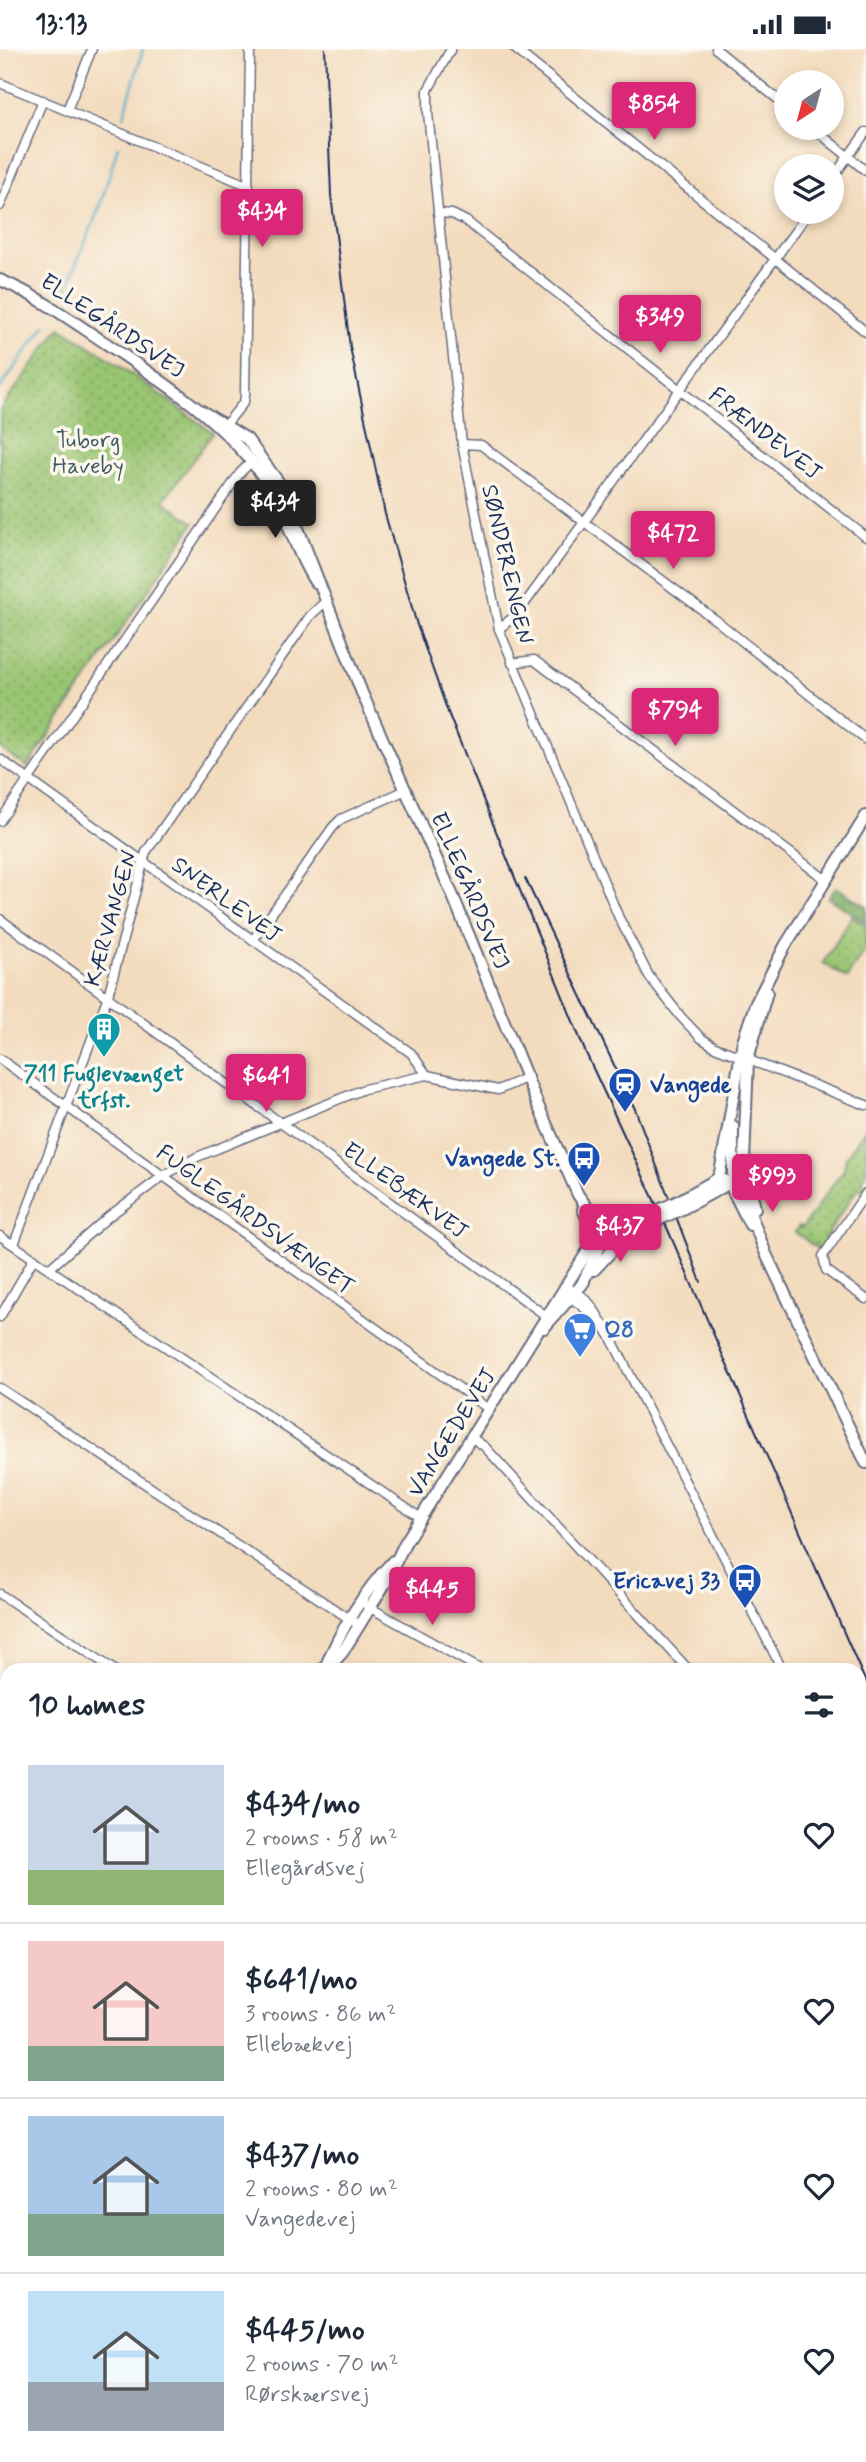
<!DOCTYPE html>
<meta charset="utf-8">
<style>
body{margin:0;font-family:Mynerve,sans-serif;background:#f6f6f7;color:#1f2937;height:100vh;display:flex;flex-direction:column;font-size:26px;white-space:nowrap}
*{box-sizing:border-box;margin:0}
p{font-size:23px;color:#747a83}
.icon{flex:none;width:38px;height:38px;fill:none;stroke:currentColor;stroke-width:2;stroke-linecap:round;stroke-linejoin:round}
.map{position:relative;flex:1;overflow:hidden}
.panel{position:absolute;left:0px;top:1614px;width:866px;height:800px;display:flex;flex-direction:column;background:#fff;border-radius:21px 21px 0 0;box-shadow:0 4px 10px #0003}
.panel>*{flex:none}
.needle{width:46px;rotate:216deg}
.fabs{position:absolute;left:774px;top:21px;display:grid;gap:14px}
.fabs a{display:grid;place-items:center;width:70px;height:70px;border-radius:50%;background:#fff;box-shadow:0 4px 10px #0003;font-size:35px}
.price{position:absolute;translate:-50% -60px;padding:0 16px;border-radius:7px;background:#db2777;color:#fff;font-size:23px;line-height:46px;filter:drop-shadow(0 2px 4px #0008)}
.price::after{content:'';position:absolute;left:50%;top:42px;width:21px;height:16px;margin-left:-10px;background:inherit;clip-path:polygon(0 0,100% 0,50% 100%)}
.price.selected{background:#222;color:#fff}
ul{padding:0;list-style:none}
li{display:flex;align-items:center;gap:21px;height:175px;padding:0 28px}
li+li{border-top:2px solid #e0e1e3}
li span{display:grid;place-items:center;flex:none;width:196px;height:140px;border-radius:0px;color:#555}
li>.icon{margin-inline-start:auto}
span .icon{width:84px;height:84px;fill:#fffc;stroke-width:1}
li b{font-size:30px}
h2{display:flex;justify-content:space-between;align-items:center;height:84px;padding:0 28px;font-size:30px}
.status{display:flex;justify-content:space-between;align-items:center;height:49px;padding:0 35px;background:#fff;direction:ltr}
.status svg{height:19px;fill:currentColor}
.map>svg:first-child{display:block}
</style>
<div class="status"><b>13:13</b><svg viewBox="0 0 49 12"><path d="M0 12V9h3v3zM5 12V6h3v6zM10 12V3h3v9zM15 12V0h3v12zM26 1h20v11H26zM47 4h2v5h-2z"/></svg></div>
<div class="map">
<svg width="866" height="2413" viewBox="0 0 866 2413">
<defs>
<pattern id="forest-firs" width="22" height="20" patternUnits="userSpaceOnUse" patternTransform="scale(1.75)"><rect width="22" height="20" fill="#7baa64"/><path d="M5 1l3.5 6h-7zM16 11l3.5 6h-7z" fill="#648b56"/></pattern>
<pattern id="park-dots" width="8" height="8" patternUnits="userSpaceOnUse" patternTransform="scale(1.75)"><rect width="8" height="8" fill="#9ac572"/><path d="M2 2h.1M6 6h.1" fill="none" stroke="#7da061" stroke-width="1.8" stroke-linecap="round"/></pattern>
<pattern id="water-ripples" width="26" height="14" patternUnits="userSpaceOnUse" patternTransform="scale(1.75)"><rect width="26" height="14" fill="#4baaca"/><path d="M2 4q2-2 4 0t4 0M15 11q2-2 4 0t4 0" fill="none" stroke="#3e8ba7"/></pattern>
</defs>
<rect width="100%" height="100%" fill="#fbf7ec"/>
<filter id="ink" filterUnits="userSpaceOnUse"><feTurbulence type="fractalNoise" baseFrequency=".0143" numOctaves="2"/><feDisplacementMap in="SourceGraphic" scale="14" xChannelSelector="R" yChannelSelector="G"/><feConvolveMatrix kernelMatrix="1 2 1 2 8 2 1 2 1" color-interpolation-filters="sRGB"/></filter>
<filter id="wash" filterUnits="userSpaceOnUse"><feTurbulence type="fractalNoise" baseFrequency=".00686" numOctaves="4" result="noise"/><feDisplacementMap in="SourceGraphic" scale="28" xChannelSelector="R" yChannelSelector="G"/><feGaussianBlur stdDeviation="1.57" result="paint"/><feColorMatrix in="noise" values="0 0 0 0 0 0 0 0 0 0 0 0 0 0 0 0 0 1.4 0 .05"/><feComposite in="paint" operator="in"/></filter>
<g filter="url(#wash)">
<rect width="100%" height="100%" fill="#f3dbbd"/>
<g fill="url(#forest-firs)" stroke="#4b6c61" stroke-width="2">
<path d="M836,838L866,857V873L828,849Z"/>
<path d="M309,2406H408L410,2413H311Z"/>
</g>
<g fill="url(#park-dots)" stroke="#5a7a68" stroke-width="2">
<path d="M60,278L118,315L213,384L163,452L194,474L27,718L0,699V361Z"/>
<path d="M852,867L866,876V898L847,929L823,914Z"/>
<path d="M866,1079V1125L862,1132L866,1137L863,1142L858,1139L825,1189L829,1193L822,1203L795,1183L799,1177L802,1179L844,1120L846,1109Z"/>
<path d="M859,2224L866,2235V2413H523L541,2406H859Z"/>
<path d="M206,2406H292V2413H207Z"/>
</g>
<path fill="#9ac572" stroke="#5a7a68" stroke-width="2" d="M859,2257L866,2272V2388L859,2391Z"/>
<path fill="url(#water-ripples)" stroke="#336c94" stroke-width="2" d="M408,2406H469L474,2410L483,2406H541L523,2413H410Z"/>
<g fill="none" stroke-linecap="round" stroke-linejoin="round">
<g stroke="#4baaca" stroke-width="2.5">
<path d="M124,67L143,0"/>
<path d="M64,245L100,157L118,97"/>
<path d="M0,339L45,276"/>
</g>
</g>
</g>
<g filter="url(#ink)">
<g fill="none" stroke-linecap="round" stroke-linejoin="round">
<defs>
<g id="minor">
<path d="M451,0L428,41V64L462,395L499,580L619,869L649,927L681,968L701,989L715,998L866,1056"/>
<path d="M515,0L866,283"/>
<path d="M716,0L786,57"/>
<path d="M0,34L249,137"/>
<path d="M67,61L92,0"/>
<path d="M813,79L866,122"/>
<path d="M831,131L866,83"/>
<path d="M0,157L43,51"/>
<path d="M438,164L452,165L466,172L866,488"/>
<path d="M223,379L244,353L245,346L250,0"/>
<path d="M462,395L481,396L717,572L866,691"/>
<path d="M499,580L518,564L809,163"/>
<path d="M512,614L534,611L825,830"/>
<path d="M0,710L411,1004L427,1026"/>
<path d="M0,772L240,424L252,412"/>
<path d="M0,870L549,1269"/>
<path d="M253,891L333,778L341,770L406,741"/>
<path d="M0,1010L490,1361"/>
<path d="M866,1144L823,1207L826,1221L866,1250"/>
<path d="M0,1187L421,1469"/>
<path d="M14,1195L108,947L146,803L310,567L327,551"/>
<path d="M50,1219L108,1168L163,1127L197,1108L364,1040L427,1026L498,1041L528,1028"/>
<path d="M564,1238C589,1244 597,1266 610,1287L782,1620"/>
<path d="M569,1247L597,1269"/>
<path d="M0,1268L34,1209"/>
<path d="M0,1339L354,1573"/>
<path d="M472,1389L485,1398L688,1620"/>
<path d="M0,1545L113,1620"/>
<path d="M367,1557L480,1620"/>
<path d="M859,1690L866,1698"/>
<path d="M0,1693L7,1697"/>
<path d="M0,1841L7,1845"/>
<path d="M0,1873L7,1863"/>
<path d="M859,1909L866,1906"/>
<path d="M0,1996L7,2001"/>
<path d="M859,2011L866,2027"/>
<path d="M0,2382L7,2383"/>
<path d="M105,2406L107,2413"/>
</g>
<g id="tertiary">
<path d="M0,231C36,246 68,269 101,291C161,331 225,372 266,432C287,463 294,502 315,533"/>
<path d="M200,361L247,390L282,438L362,644L453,847L537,1054L578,1146L599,1174L601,1195L581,1237"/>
<path d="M733,1077V1142L750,1176"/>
<path d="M744,1113L755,1159"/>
<path d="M717,1130L732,1133L742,1143L766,1205L866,1414"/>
<path d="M678,1152L717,1130L720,1124L743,992L755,956L785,897L866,767"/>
<path d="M583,1160L592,1180L602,1189"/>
<path d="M682,1160L732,1133L744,1113L748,1010L767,943"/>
<path d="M594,1221L622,1191L654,1173"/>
<path d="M544,1279L584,1233"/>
<path d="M325,1619C340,1581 365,1541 393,1512"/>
<path d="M327,1620L342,1604L386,1533L405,1494L589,1200L611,1184L650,1165"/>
<path d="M0,2213L7,2191"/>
<path d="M0,2271L7,2249"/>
</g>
</defs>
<use href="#minor" stroke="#676b7f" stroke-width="11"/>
<use href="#tertiary" stroke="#676b7f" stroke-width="14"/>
<use href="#minor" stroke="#fff" stroke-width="8"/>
<use href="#tertiary" stroke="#fff" stroke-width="10"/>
<g stroke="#1b2f5e" stroke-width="2">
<path d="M325,0L331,146L350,298L385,465L417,576L449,666L585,1002L668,1181L866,1634"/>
<path d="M525,829L635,1060L701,1233"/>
</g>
<defs>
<g id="tertiary-bridge">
<path d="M650,1165L678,1152"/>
<path d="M654,1173L682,1160"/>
</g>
</defs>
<use href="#tertiary-bridge" stroke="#676b7f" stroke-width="14" stroke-linecap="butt"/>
<use href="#tertiary-bridge" stroke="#fff" stroke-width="10"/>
</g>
</g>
<defs>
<symbol id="building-pin" viewBox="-11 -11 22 30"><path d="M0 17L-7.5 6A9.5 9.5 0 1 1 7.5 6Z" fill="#0f9aa8" stroke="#fbf7ec"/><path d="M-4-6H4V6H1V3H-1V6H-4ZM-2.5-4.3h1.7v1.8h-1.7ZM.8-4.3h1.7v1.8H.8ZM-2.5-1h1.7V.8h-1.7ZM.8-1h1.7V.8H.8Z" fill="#fff"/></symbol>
<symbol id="station-pin" viewBox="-11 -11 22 30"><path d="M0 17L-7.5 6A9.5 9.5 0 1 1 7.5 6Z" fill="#1a4fb4" stroke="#fbf7ec"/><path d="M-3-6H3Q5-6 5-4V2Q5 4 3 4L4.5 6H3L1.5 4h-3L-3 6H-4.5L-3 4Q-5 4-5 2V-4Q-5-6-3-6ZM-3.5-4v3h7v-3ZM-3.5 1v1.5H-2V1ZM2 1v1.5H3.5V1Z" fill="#fff"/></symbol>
<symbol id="bus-pin" viewBox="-11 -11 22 30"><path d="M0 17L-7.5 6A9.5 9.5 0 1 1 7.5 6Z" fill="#1a4fb4" stroke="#fbf7ec"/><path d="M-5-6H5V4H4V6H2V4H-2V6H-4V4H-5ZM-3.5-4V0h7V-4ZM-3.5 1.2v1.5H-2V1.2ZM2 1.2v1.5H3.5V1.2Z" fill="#fff"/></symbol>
<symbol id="supermarket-pin" viewBox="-11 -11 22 30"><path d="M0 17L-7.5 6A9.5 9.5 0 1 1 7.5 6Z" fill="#3f7fe0" stroke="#fbf7ec"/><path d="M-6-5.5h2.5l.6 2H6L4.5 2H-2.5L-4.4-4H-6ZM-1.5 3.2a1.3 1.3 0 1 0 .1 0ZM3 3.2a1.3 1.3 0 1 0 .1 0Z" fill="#fff"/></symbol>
</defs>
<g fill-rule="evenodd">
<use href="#building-pin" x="85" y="961" width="38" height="52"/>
<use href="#station-pin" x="606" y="1016" width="38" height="52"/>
<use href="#bus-pin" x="565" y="1090" width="38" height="52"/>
<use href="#supermarket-pin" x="561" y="1261" width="38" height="52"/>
<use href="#bus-pin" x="726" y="1512" width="38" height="52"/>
</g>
<g text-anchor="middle" stroke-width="7" stroke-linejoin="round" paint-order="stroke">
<g font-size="23" fill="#1b2f5e" stroke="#fbf7ec">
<text transform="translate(113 276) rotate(34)" y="8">ELLEGÅRDSVEJ</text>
<text transform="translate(766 384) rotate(38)" y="8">FRÆNDEVEJ</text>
<text transform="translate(508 515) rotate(77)" y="8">SØNDERENGEN</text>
<text transform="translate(471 841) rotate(67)" y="8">ELLEGÅRDSVEJ</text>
<text transform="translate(227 850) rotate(36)" y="8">SNERLEVEJ</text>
<text transform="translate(110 869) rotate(-74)" y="8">KÆRVANGEN</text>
<text transform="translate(406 1141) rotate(36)" y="8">ELLEBÆKVEJ</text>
<text transform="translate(256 1170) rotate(36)" y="8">FUGLEGÅRDSVÆNGET</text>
<text transform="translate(451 1383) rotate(-58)" y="8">VANGEDEVEJ</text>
</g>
<g font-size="23" fill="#415c64" stroke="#fbf7ec">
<text x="88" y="398">Tuborg<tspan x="88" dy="26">Haveby</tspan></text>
</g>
<g font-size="23" font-weight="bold" fill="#0d838f" stroke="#fbf7ec">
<text x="104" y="1032">711 Fuglevænget<tspan x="104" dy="26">trfst.</tspan></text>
</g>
<g font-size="23" font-weight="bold" fill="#164399" stroke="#fbf7ec" text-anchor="end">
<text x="650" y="1043" text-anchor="start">Vangede</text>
<text x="560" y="1117">Vangede St.</text>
<text x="720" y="1539">Ericavej 33</text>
</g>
<g font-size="23" font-weight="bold" fill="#366cbe" stroke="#fbf7ec" text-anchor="start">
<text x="604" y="1288">Q8</text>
</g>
</g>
</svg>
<div class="fabs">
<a><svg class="needle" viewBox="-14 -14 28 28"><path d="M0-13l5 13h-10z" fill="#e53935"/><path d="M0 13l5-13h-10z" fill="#747a83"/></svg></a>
<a><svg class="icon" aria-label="layers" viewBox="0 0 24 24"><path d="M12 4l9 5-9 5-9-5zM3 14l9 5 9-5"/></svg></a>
</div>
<b class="price" style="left:654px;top:93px">$854</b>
<b class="price" style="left:262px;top:200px">$434</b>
<b class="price" style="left:660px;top:306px">$349</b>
<b class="price selected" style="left:275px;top:491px">$434</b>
<b class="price" style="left:673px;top:522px">$472</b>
<b class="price" style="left:675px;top:699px">$794</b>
<b class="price" style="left:266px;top:1065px">$641</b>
<b class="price" style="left:772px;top:1165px">$993</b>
<b class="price" style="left:620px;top:1215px">$437</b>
<b class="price" style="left:432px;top:1578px">$445</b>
<section class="panel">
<h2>10 homes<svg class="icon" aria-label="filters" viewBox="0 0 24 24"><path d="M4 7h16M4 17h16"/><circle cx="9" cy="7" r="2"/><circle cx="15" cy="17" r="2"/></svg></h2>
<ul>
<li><span style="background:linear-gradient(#c9d6e8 75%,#8fb573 0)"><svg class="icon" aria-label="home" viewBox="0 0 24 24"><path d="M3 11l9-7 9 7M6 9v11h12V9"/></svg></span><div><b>$434/mo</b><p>2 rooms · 58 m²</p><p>Ellegårdsvej</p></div><svg class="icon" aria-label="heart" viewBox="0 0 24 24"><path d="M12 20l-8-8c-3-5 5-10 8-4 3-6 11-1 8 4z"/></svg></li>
<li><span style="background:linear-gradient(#f6c9c9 75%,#7fa58c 0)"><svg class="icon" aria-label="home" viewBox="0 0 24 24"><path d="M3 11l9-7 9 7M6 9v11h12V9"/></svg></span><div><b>$641/mo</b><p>3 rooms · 86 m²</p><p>Ellebækvej</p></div><svg class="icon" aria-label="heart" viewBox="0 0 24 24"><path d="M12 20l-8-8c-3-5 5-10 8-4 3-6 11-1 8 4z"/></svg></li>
<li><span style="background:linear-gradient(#a9c7e8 70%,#7fa58c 0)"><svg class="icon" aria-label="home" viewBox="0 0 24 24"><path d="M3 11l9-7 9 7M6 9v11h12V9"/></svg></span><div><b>$437/mo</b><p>2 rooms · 80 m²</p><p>Vangedevej</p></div><svg class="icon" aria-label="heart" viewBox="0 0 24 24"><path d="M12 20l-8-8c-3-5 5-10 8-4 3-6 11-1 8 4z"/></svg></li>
<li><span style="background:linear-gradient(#bfe0f5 65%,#9aa5b1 0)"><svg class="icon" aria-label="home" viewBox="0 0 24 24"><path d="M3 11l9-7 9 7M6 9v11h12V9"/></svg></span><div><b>$445/mo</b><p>2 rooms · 70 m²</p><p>Rørskærsvej</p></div><svg class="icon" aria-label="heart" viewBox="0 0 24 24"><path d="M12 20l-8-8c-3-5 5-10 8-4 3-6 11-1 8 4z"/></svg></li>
</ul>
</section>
</div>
